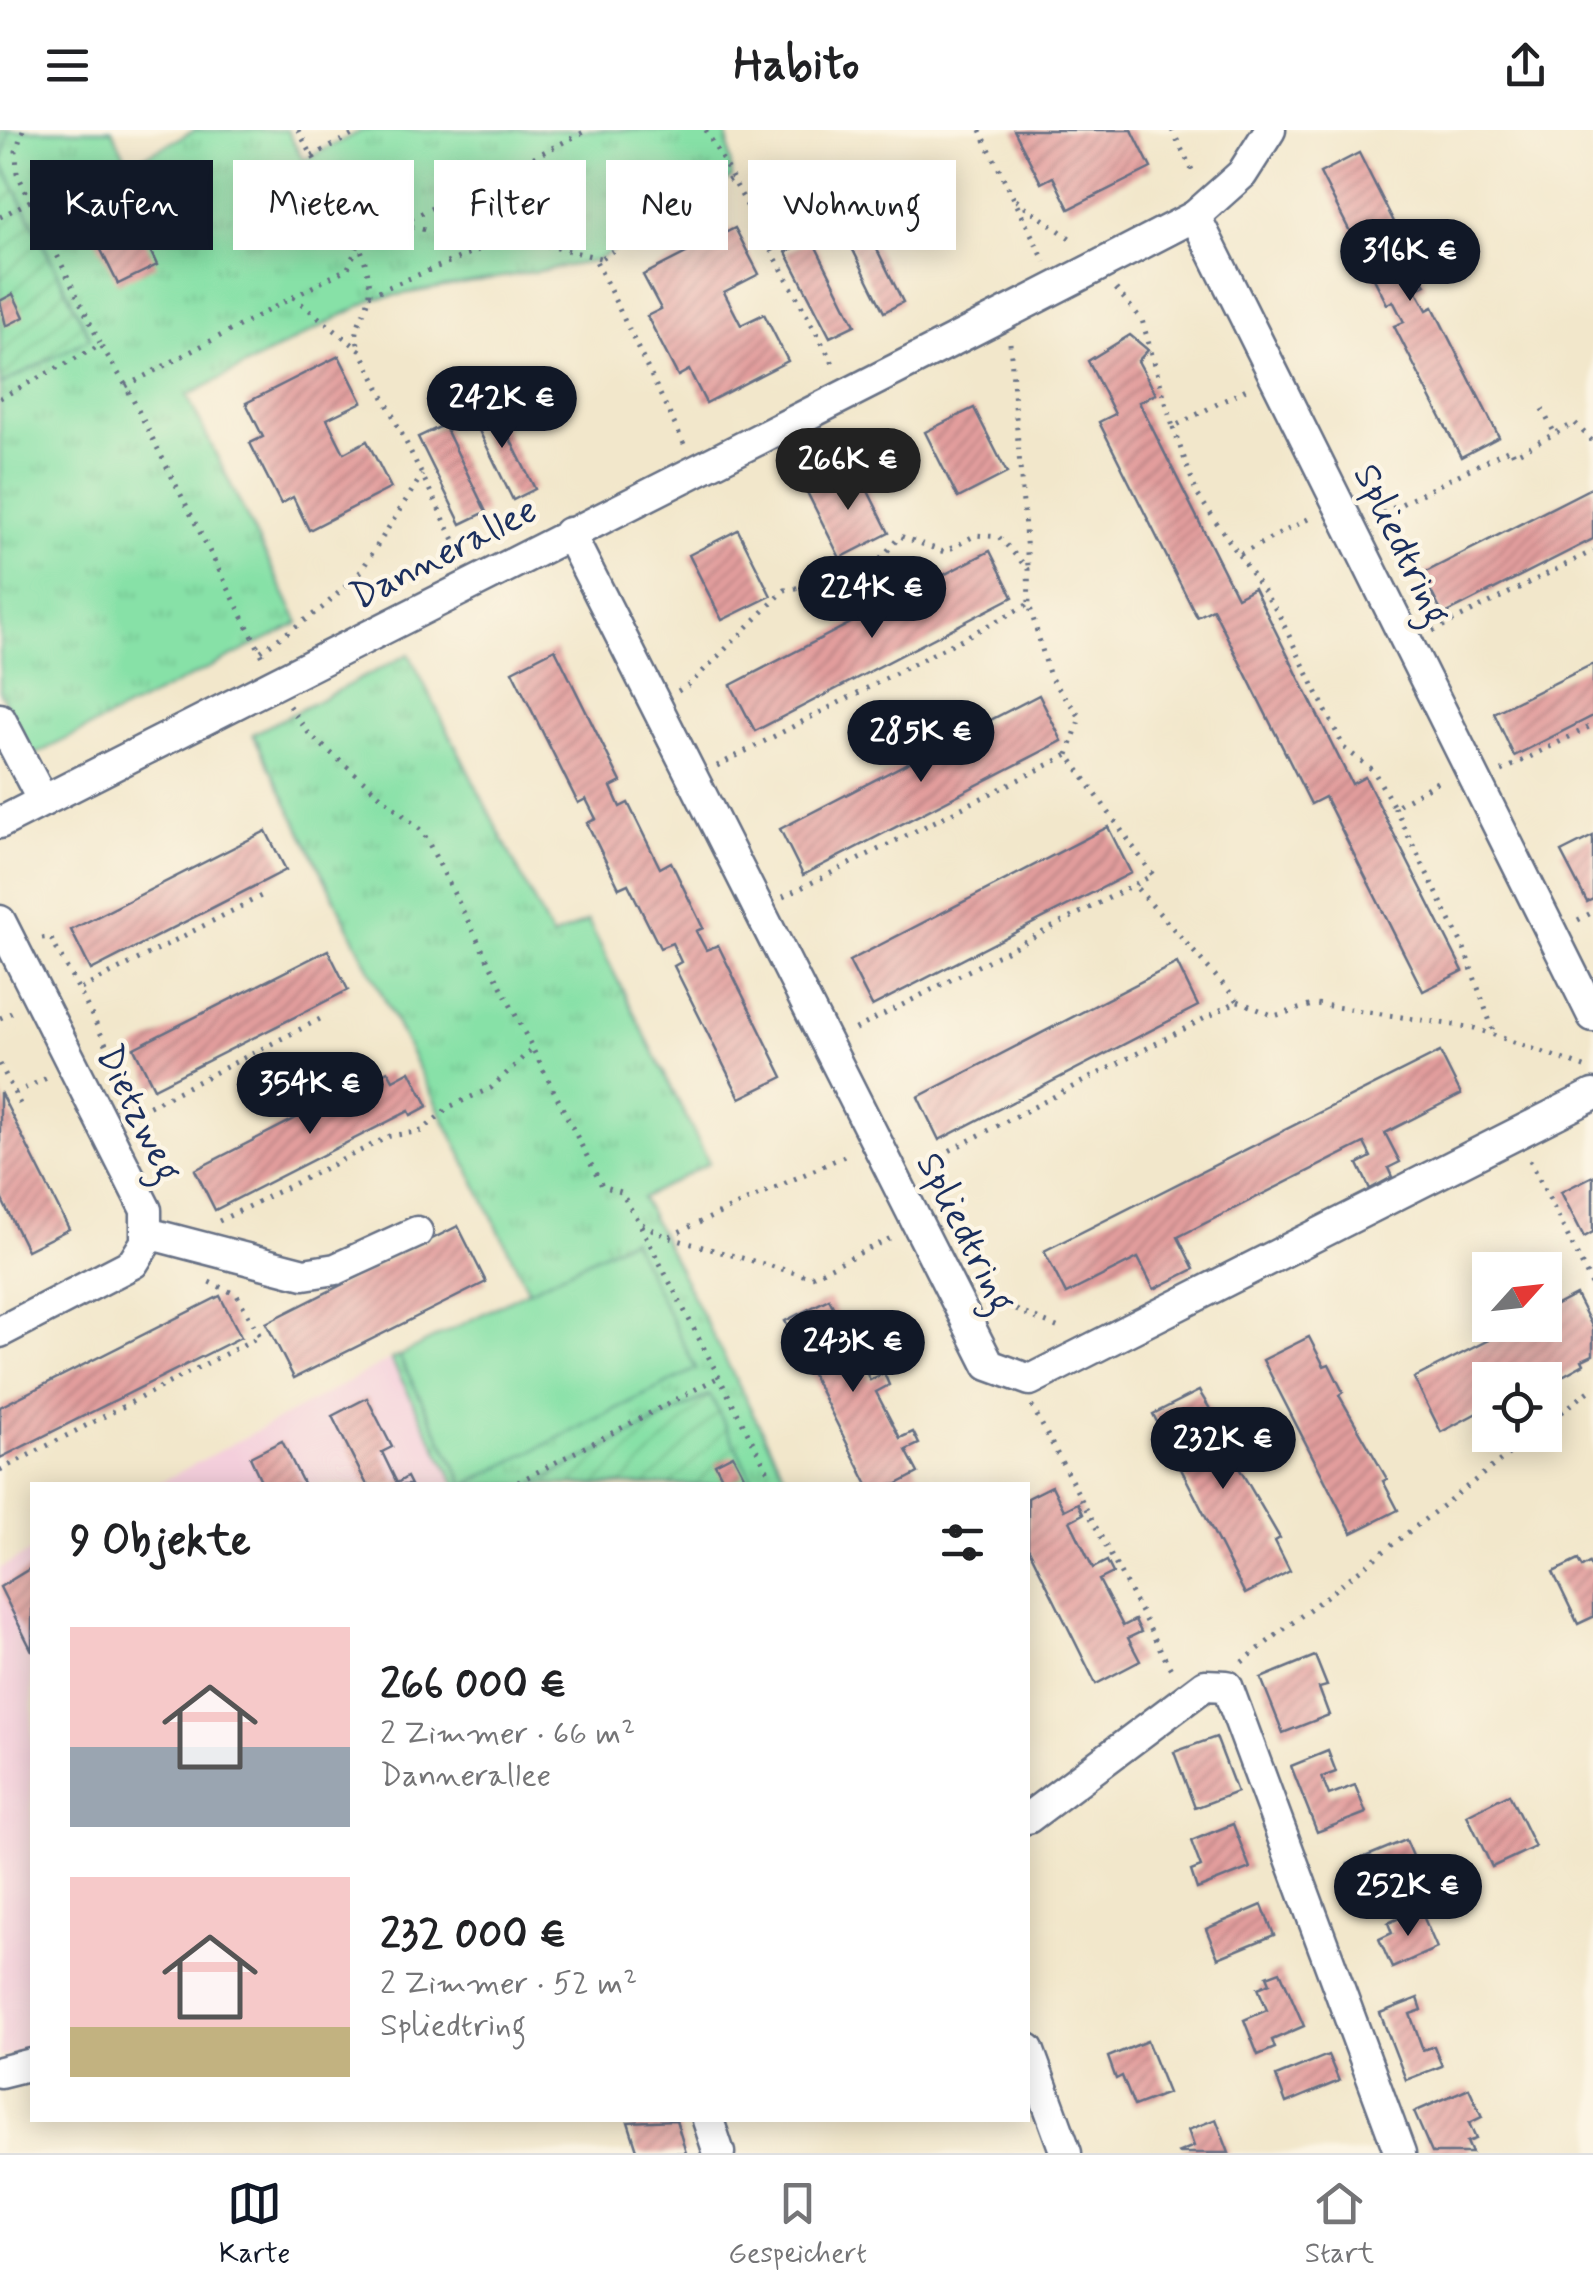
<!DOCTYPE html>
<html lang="de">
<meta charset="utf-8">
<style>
body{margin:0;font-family:Mynerve,sans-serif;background:#f2f2f2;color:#202124;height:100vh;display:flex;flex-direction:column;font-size:38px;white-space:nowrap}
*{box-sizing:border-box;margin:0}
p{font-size:32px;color:#757577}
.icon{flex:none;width:55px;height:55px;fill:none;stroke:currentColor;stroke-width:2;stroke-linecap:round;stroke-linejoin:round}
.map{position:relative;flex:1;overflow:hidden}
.details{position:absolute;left:30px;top:1352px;width:1000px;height:640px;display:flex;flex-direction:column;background:#fff;border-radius:0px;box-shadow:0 5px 25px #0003}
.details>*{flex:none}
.top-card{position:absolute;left:30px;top:30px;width:1000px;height:90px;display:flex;gap:20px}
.needle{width:65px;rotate:63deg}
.tools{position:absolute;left:1472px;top:1122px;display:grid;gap:20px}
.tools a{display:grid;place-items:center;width:90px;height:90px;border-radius:0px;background:#fff;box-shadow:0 5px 25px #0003;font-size:50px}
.price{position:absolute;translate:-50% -85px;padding:0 22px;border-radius:35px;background:#111827;color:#fff;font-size:32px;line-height:65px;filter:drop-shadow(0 2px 5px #0008)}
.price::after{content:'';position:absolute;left:50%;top:60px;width:30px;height:22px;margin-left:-15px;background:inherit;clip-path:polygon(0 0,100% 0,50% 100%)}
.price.active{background:#222;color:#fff}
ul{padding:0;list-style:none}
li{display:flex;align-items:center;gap:30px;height:250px;padding:0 40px}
li span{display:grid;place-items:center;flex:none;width:280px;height:200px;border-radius:0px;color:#555}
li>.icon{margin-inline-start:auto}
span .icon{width:120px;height:120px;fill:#fffc;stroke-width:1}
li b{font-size:42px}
h2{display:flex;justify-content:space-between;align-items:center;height:120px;padding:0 40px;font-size:42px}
.chip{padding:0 35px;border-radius:0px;background:#fff;box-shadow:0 5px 25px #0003;font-size:35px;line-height:90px}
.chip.active{background:#111827;color:#fff}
header{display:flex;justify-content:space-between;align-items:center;height:130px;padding:0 40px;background:#fff;font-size:45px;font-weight:700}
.menu{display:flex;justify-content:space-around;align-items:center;height:140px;border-top:2px solid #e0e0e0;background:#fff;font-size:28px;color:#757577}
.menu a{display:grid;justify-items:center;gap:5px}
.menu .active{color:#111827}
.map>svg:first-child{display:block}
</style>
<header><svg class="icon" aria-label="menu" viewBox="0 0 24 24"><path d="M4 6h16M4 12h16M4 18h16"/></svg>Habito<svg class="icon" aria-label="share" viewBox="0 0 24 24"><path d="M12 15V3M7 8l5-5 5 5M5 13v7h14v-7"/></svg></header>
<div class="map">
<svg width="1593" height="2023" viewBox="0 0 1593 2023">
<defs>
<pattern id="park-tufts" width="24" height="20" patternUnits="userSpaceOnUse" patternTransform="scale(2.5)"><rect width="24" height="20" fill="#87e1a7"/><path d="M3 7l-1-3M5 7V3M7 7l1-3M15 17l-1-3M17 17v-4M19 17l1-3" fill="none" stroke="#74c192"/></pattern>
<pattern id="garden-furrows" width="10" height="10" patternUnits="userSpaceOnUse" patternTransform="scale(2.5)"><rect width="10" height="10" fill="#87e1a7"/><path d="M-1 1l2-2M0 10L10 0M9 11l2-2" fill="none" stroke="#74c192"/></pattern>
<pattern id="building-hatch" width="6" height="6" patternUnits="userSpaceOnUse" patternTransform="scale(2.5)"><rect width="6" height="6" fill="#e39e9d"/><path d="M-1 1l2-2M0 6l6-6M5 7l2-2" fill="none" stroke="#b78183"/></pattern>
</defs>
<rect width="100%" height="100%" fill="#fcf5e5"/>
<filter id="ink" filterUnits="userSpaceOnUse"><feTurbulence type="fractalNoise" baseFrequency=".01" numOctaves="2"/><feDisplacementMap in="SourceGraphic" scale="20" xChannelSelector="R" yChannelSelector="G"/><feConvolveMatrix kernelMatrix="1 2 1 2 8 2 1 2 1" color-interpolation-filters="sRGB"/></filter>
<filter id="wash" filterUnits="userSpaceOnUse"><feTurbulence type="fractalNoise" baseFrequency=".0048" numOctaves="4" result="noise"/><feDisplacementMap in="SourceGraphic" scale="40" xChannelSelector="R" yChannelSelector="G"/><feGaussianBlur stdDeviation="2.25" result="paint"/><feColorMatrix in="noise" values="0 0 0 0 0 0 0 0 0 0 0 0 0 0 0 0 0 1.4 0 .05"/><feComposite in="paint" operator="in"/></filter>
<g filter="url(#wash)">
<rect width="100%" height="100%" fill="#f2e7cb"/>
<g fill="#f4cfdc">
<path d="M391,1229L456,1355H155Z"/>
<path d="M32,1421V1920L0,1927V1438Z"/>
</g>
<g fill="url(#park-tufts)" stroke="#518882" stroke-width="2.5">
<path d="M9,0H112L129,34L196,0H287L303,30L363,0H733L727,3L732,48L596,131L374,169L187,266L299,493L32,626L0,562V255L90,207L2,32Z"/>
<path d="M409,524L552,807L588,791L709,1033L642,1068L790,1355H755L709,1265L532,1355H456L391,1229L399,1226L465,1355L631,1110L529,1161L253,604Z"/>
</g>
<g fill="url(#garden-furrows)" stroke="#518882" stroke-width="2.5">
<path d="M0,0H9L2,33L90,208L0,255Z"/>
<path d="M710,1265L755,1355H532Z"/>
</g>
<path fill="#87e1a7" stroke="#518882" stroke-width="2.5" d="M631,1109L696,1239L465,1355L399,1226Z"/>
<g id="blocks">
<g fill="url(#building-hatch)">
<path d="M1014,0H1132L1151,38L1069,79L1053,47L1041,53Z"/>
<path d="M1359,23L1426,155L1416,160L1427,180L1433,177L1499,307L1461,327L1394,196L1404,192L1393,171L1387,174L1320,43Z"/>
<path d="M95,40L125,101L138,95L157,135L118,154L88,94L71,102L51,61Z"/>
<path d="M860,85L903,172L884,182L840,94Z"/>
<path d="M735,98L759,144L724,162L741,195L764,184L788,231L706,273L689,240L678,246L647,186L661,179L643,145Z"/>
<path d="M812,109L855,195L830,207L786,122Z"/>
<path d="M13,164L24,187L6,196L0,171Z"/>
<path d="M1130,205L1148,220L1138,231L1156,264L1139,272L1237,467L1254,458L1352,654L1365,647L1463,841L1423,861L1325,667L1311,674L1213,479L1197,487L1099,292L1115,284L1088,231Z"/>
<path d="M339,226L362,272L327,289L344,323L367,311L391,358L309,400L293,367L281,374L250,313L263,307L246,273Z"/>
<path d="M491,271L535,359L513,370L470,282Z"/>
<path d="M974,278L1007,343L958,368L925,302Z"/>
<path d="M444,295L486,382L461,394L418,307Z"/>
<path d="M856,337L889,403L840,428L807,362Z"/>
<path d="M1593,357V409L1443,485L1422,444Z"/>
<path d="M738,400L771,466L722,490L689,425Z"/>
<path d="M990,421L1013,467L755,601L731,555Z"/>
<path d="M555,519L621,652L611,657L620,677L628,673L660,738L671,732L703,798L696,801L706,820L718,815L783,947L740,968L674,836L681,832L672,813L660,818L628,754L619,758L587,693L596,689L586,669L578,673L512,541Z"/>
<path d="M1593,534V586L1514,626L1494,583Z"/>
<path d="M1039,565L1062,611L803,745L780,699Z"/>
<path d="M1108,697L1131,743L872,876L849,831Z"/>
<path d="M266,701L286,740L91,840L71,800Z"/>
<path d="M1593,706V769L1587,772L1561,722Z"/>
<path d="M328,820L348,860L154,958L134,918Z"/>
<path d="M1177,833L1198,876L939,1010L918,967Z"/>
<path d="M1440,922L1461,964L1385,1003L1400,1032L1388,1038L1392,1047L1370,1059L1358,1034L1371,1027L1364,1013L1178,1107L1194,1139L1154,1159L1138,1128L1066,1164L1044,1121Z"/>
<path d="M388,941L393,950L410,941L428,976L411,985L409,981L215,1080L195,1040Z"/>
<path d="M0,962L69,1099L27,1120L0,1066Z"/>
<path d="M1593,1046V1102L1584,1107L1561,1062Z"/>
<path d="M458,1096L486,1152L294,1248L266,1193Z"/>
<path d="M1576,1165L1593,1198V1225L1582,1230L1584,1234L1555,1250L1552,1245L1542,1250H1490V1276L1441,1302L1414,1248L1518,1195H1545V1181Z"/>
<path d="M220,1166L241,1207L0,1328V1277Z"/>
<path d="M829,1169L841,1192L854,1185L860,1197L847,1204L870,1250L884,1243L889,1255L876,1262L900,1308L913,1302L919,1314L906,1320L918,1343L895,1355H868L785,1191Z"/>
<path d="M1309,1207L1324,1236L1329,1234L1343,1262L1339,1265L1387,1349L1383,1351L1398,1380L1352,1403L1263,1230Z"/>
<path d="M1199,1261L1234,1318L1229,1321L1280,1408L1275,1411L1290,1441L1245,1464L1153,1284Z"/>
<path d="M367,1268L392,1317L382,1322L397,1353L407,1347L411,1355H367L332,1286Z"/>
<path d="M282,1311L304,1355H263L250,1327Z"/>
<path d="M733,1325L744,1346L726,1355L715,1334Z"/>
<path d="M1052,1356L1064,1380L1078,1373L1083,1384L1070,1391L1093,1438L1107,1431L1113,1443L1099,1450L1123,1496L1135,1490L1141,1502L1128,1508L1140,1531L1096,1554L1028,1417V1368Z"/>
<path d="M1578,1430L1582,1437L1589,1433L1593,1441V1487L1578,1494L1553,1442Z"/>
<path d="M31,1438L32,1441V1521L0,1457Z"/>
<path d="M1315,1526L1327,1556L1319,1558L1329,1585L1283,1603L1261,1548Z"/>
<path d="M1216,1607L1237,1662L1195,1678L1174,1622Z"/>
<path d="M1328,1621L1336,1642L1322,1647L1329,1665L1355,1655L1366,1683L1317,1702L1291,1636Z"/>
<path d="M1509,1664L1535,1717L1492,1737L1467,1685Z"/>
<path d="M1233,1694L1250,1738L1197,1759L1191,1741L1201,1737L1191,1711Z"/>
<path d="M1406,1710L1419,1740L1360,1764L1348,1734Z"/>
<path d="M1262,1775L1274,1805L1218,1828L1206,1799Z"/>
<path d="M1420,1779L1437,1818L1392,1838L1379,1809L1392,1803L1388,1793Z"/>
<path d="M1280,1841L1304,1896L1272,1910L1275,1918L1258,1925L1244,1890L1267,1880L1258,1858L1270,1853L1267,1846Z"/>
<path d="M1418,1868L1422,1880L1410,1884L1423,1920L1434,1916L1442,1936L1406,1950L1380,1883Z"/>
<path d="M1147,1911L1168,1963L1134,1976L1122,1946L1116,1949L1108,1927Z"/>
<path d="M1328,1925L1339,1951L1286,1973L1276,1946Z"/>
<path d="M1469,1958L1482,1987L1469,1993L1476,2009L1467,2012L1472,2023H1432L1414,1982Z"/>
<path d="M1216,1989L1229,2023H1177L1194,2016L1188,2000Z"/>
<path d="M676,1990L686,2023H638L628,1992Z"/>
</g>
</g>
</g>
<g filter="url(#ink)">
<use href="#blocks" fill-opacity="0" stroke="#666f84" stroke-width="2.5"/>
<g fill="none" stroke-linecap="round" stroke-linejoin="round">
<defs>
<g id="minor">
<path d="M1195,86L1593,886"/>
<path d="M569,403L989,1235L1030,1250L1593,965"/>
<path d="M0,589L43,671"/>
<path d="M0,693C398,490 798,292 1195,86L1242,44L1270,0"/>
<path d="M0,791L146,1080V1112L133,1133L0,1202"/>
<path d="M147,1103L304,1144L336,1139L417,1102"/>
<path d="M1028,1688L1205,1555L1227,1556L1400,2023"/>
<path d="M1028,1919L1066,2023"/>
<path d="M0,1942L32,1934"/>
<path d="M708,1990L719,2023"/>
</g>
</defs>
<use href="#minor" stroke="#666f84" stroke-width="35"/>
<g stroke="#666f84" stroke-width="5" stroke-dasharray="2.5 8" stroke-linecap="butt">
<path d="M23,0L16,21L17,43L101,215"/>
<path d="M298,0C323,47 365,104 370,158C371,181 350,193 359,217"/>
<path d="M706,0L836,239"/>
<path d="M980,0L1045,132"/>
<path d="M1172,0L1195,46"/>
<path d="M312,26L362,0"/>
<path d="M1016,70L1074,111"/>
<path d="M340,80L447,105L510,107L600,128"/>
<path d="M0,87L30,71"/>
<path d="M1116,159L1142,190L1173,297L1250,257"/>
<path d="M369,165L510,107L523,64L512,38"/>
<path d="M293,167L361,221L463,428"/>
<path d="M1010,213L1028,436"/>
<path d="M126,256L348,138L358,115L588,0"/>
<path d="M0,268L101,215L126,256L263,527"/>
<path d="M1542,279L1555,304"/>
<path d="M1173,297L1197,364L1239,425L1312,387"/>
<path d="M684,314L596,131L732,48"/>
<path d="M1374,388L1511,318L1514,325L1575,293L1593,312"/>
<path d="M1239,425L1278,483L1344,618L1373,640L1394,677L1444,648"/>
<path d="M1433,501L1593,421"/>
<path d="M261,521L322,478L359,444L422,345"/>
<path d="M678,561L691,553L785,460L867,445L900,406L944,422L976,405L999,407L1028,439L1029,474"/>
<path d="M289,576L310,605L423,702L602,1056L621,1062L639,1093L775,1355"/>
<path d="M717,636L1029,474L1050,547L1080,587L1068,625"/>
<path d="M1502,641L1593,595"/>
<path d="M1394,677L1464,818L1495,906"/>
<path d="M783,767L1068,625L1153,745L852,901"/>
<path d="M1578,790L1593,782"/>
<path d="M42,808L50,807L79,860"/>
<path d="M1238,871L1274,886L1316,874L1474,898L1587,938"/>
<path d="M0,888L15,881"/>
<path d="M0,934L21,976"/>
<path d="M15,963L49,947"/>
<path d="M140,981L324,887"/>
<path d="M144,1010L145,992L79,860L261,766"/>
<path d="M1530,1030L1593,1157"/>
<path d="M922,1035L1238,871L1134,755"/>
<path d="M219,1091L390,1006L422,1001L449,977L491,958L533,918"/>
<path d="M642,1094L667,1107L810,1147L893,1107"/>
<path d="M670,1106L851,1023"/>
<path d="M987,1168L1064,1200"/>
<path d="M1032,1276L1174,1545"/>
<path d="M1545,1295L1593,1258"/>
<path d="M0,1340L260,1206L237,1165L207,1151"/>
<path d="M518,1352L717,1248"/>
<path d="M1242,1532L1533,1305"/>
</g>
<use href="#minor" stroke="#fff" stroke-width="30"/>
</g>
</g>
<g text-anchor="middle" stroke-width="9" stroke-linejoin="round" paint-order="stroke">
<g font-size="38" fill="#1b2f5e" stroke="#fcf5e5">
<text transform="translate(1403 414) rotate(64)" y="13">Spliedtring</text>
<text transform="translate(443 422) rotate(-27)" y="13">Dannerallee</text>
<text transform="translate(140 983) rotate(64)" y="13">Dietzweg</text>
<text transform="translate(967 1102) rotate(63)" y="13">Spliedtring</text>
</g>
</g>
</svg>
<div class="tools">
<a><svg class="needle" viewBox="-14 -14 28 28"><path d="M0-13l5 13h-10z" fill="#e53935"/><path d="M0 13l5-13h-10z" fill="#757577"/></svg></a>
<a><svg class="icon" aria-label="locate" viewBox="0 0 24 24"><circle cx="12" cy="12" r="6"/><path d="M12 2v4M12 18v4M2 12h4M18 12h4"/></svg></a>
</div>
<b class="price" style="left:1410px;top:174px">316K €</b>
<b class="price" style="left:502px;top:321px">242K €</b>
<b class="price active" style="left:848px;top:383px">266K €</b>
<b class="price" style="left:872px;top:511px">224K €</b>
<b class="price" style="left:921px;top:655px">285K €</b>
<b class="price" style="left:310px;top:1007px">354K €</b>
<b class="price" style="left:853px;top:1265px">243K €</b>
<b class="price" style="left:1223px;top:1362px">232K €</b>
<b class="price" style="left:1408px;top:1809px">252K €</b>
<div class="top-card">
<a class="chip active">Kaufen</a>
<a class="chip">Mieten</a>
<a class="chip">Filter</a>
<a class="chip">Neu</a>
<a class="chip">Wohnung</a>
</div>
<section class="details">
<h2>9 Objekte<svg class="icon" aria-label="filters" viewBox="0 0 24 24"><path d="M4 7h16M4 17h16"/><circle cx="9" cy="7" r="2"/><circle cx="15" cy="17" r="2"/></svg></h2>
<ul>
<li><span style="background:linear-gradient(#f6c9c9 60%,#9aa5b1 0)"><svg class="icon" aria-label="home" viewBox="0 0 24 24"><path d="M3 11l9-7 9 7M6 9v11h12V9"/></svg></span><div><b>266 000 €</b><p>2 Zimmer · 66 m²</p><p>Dannerallee</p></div></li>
<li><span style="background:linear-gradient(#f6c9c9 75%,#c2b280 0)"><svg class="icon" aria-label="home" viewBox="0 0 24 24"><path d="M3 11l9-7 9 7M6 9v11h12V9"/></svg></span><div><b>232 000 €</b><p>2 Zimmer · 52 m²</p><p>Spliedtring</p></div></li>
</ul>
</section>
</div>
<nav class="menu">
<a class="active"><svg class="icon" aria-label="map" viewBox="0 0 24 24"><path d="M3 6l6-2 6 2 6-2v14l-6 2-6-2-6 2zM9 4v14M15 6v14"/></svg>Karte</a>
<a><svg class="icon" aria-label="saved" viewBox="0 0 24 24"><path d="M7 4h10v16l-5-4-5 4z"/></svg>Gespeichert</a>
<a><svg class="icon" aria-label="home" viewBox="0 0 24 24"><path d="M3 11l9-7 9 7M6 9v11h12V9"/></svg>Start</a>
</nav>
